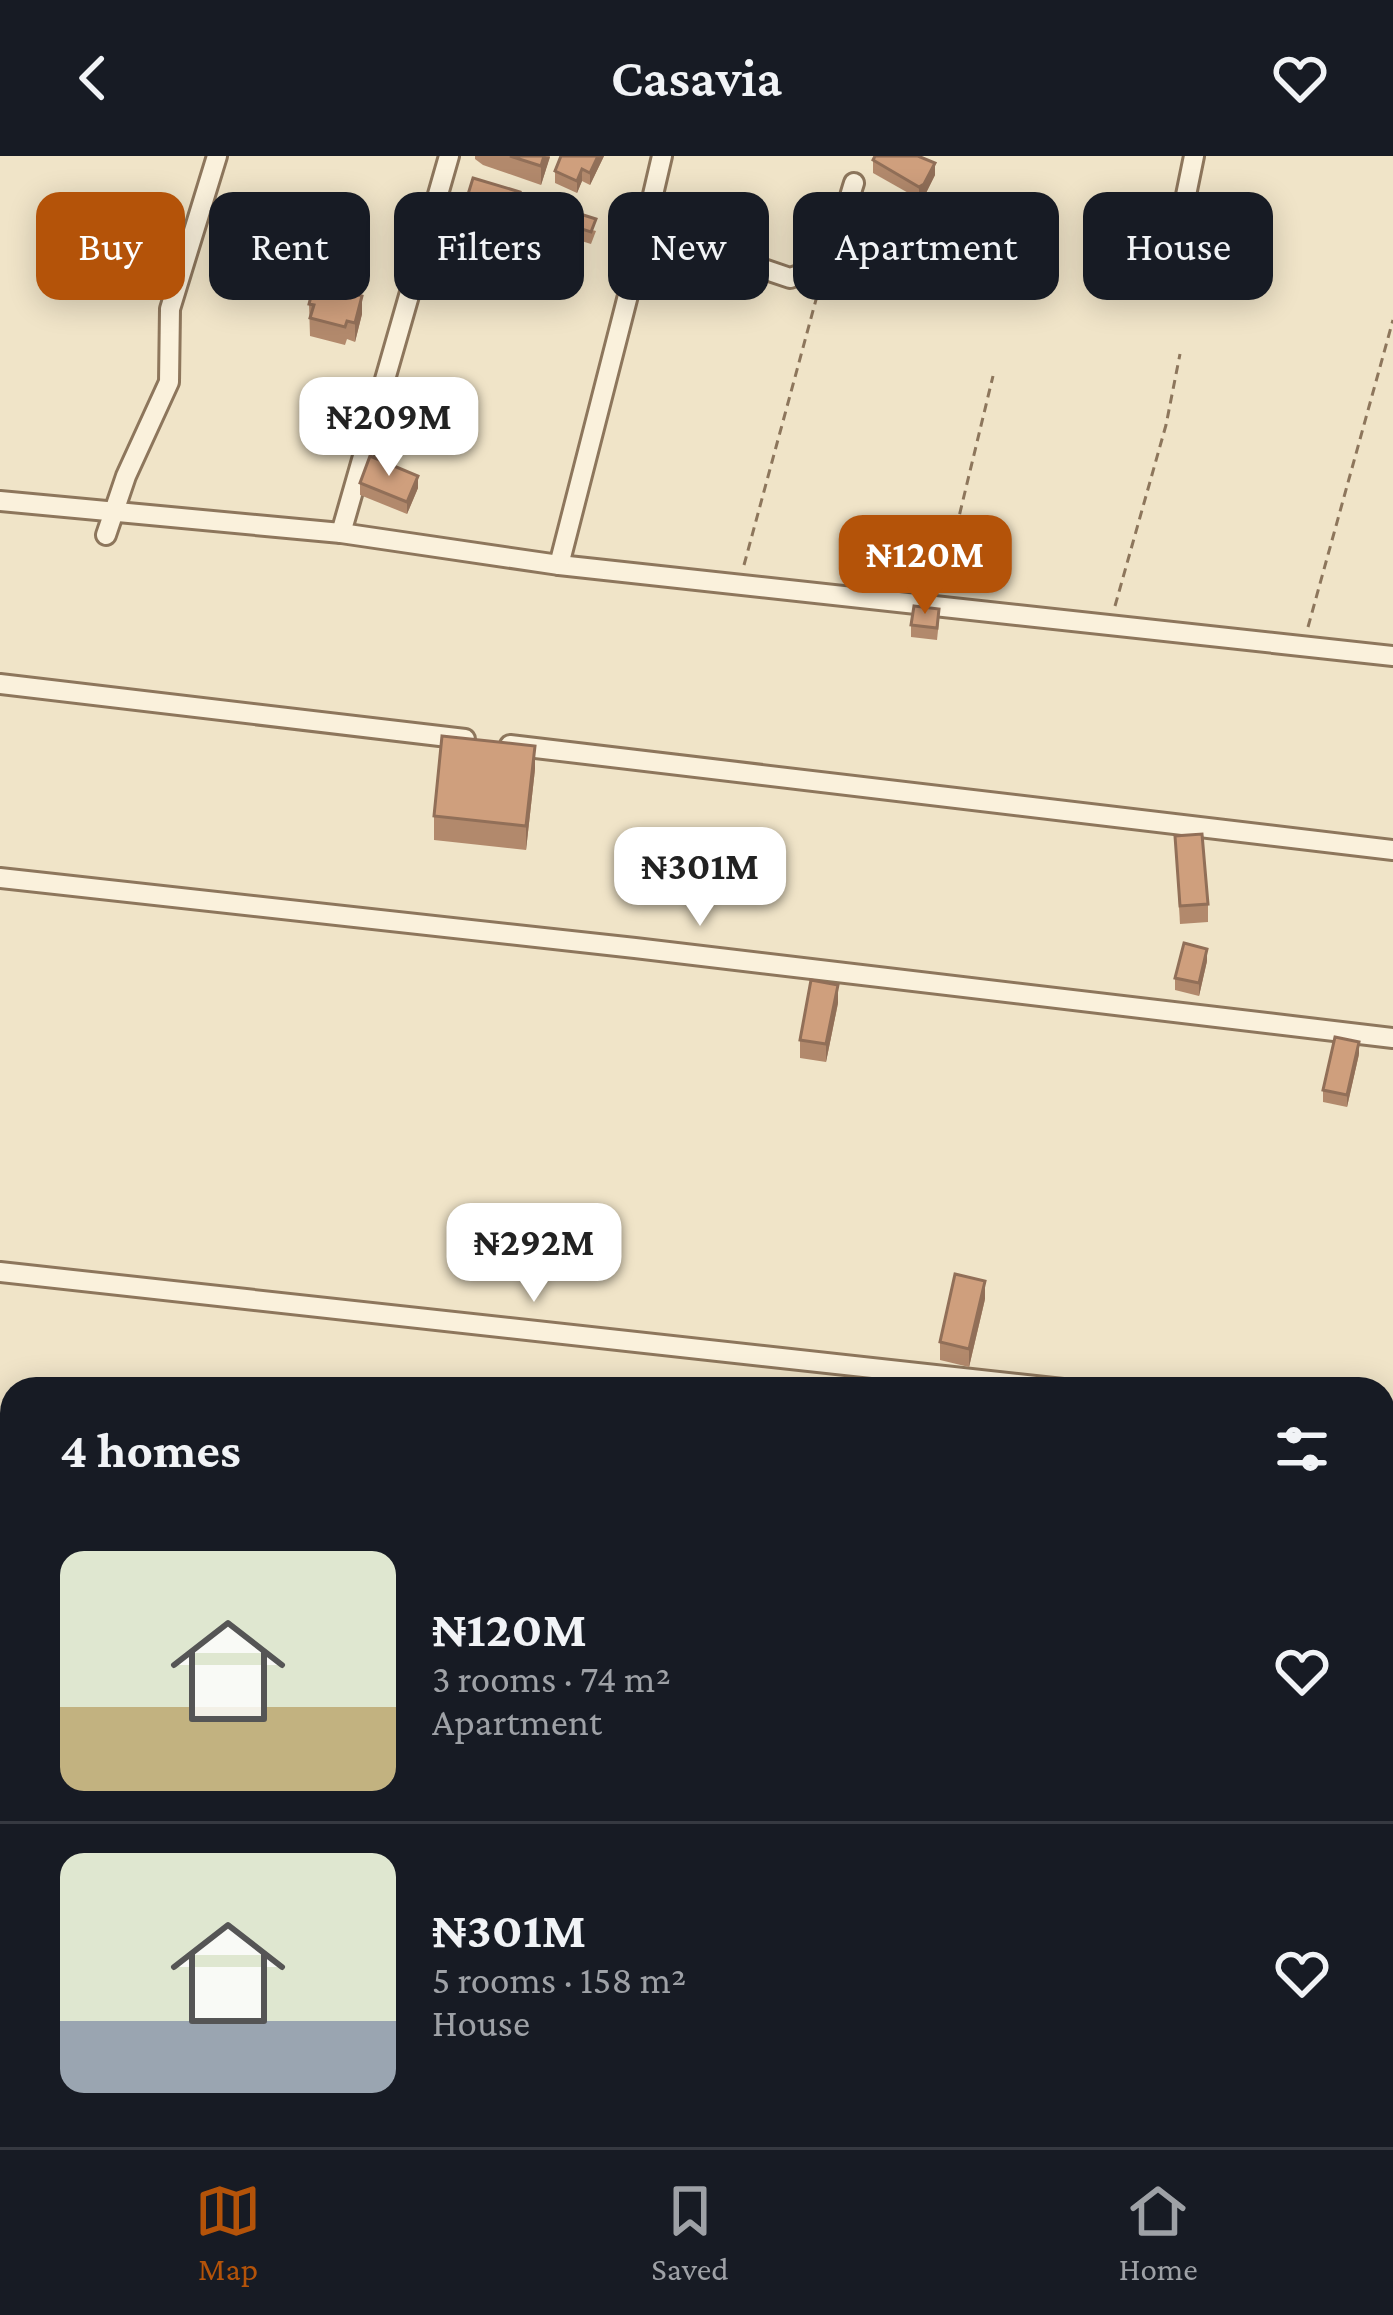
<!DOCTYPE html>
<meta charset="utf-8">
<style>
body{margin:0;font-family:"Crimson Pro",serif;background:#20242c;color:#f1f3f6;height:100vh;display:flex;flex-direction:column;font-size:45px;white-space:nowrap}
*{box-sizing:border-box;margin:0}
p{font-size:39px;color:#9ea1a6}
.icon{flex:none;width:66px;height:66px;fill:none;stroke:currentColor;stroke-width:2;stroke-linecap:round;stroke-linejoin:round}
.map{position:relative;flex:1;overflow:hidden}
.drawer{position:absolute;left:0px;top:1221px;width:1395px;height:771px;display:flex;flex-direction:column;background:#171b24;border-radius:36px 36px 0 0;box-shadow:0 6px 30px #0003}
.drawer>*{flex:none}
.top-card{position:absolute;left:36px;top:36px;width:1323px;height:108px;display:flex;gap:24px}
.price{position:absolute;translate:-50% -102px;padding:0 27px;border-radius:24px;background:#fff;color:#222;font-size:39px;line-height:78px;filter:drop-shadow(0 3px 6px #0008)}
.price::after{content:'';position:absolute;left:50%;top:72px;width:36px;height:27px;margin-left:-18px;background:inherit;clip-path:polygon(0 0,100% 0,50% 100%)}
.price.active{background:#b45309;color:#fff}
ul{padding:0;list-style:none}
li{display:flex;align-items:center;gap:36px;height:300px;padding:0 60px}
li+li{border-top:3px solid #363941}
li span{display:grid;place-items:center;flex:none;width:336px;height:240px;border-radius:24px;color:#555}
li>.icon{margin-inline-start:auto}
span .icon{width:144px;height:144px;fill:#fffc;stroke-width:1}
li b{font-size:51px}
h2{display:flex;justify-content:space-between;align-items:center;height:144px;padding:0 60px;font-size:51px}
.tag{padding:0 42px;border-radius:24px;background:#171b24;box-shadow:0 6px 30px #0003;font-size:42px;line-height:108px}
.tag.active{background:#b45309;color:#fff}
header{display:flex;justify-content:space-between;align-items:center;height:156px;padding:0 60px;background:#171b24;font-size:54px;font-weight:600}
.tab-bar{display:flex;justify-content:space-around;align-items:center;height:168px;border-top:3px solid #363941;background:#171b24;font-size:33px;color:#9ea1a6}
.tab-bar a{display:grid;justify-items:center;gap:6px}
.tab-bar .active{color:#b45309}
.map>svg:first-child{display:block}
</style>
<header><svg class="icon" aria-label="back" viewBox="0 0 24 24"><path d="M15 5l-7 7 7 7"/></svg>Casavia<svg class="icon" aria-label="heart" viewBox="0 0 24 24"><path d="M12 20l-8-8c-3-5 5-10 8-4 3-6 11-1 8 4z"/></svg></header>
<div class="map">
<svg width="1393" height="1991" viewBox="0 0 1393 1991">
<rect width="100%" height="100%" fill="#f0e4c8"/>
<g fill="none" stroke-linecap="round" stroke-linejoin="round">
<defs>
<g id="minor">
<path d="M662,0L645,73L790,122C839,108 840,70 854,27"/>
<path d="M1175,93L1194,0"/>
<path d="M0,345L341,377L559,409L1393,500"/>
<path d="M341,377L449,0"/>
<path d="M106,379L126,320L169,226L170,153L217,0"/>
<path d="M559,409L645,73"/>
<path d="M0,528L465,583"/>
<path d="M510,589L1393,694"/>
<path d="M0,722L635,792L1393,882"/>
<path d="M0,1116L1063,1233"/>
<path d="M1383,1270L1393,1271"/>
<path d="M0,1303L12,1305"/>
<path d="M1383,1477L1393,1478"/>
<path d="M1383,1862L1393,1863"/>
</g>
</defs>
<use href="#minor" stroke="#8d765c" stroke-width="24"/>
<g stroke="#8d765c" stroke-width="3" stroke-dasharray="9 6" stroke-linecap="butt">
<path d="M744,409L820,129"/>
<path d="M942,431L993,220"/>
<path d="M1115,450L1166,269L1180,198"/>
<path d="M1308,471L1393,164"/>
<path d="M0,1512L12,1513"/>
<path d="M0,1539L12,1548"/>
<path d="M1383,1657L1393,1658"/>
<path d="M0,1715L12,1716"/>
</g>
<use href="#minor" stroke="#faf1dc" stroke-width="18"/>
</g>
<g fill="#b2896c">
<path d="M475,0H550L541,29L483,9L475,3Z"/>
<path d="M561,0H604L590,29L582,25L577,37L555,27V15Z"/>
<path d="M873,4L935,19L924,41L919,43L873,17Z"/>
<path d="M520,47L527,67L522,86L514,83L511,95L461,79V61Z"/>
<path d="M553,64L596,75L591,88L553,76Z"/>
<path d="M367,74L358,102L329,94V82Z"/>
<path d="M355,129L353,137L362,158L355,186L347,183L345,189L310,180L309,148Z"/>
<path d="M396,252H446L435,279L396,264Z"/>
<path d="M360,327L418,332L407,358L360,339Z"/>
<path d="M939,465L937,484L911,481V469Z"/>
<path d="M535,613L526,694L434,684V660Z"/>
<path d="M1175,680L1208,748V766L1180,768Z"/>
<path d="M1207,805L1199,840L1175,834V822Z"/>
<path d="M838,847L826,906L800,902V884Z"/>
<path d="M1359,898L1347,951L1323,946V934Z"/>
<path d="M985,1143L969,1211L940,1204V1186Z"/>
</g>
<g fill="#916f58">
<path d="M544,0L550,1L541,29V10Z"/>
<path d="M598,0H604L590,29V17Z"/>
<path d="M935,7V19L924,41L919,43V31Z"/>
<path d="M582,13V25L577,37V25Z"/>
<path d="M527,49V67L522,86V68Z"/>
<path d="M367,62V74L358,102V90Z"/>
<path d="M514,65V83L511,95V77Z"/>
<path d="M355,111V129L348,154V136Z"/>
<path d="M362,140V158L355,186V167Z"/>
<path d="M446,240V252L435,279V267Z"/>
<path d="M418,320V332L407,358V346Z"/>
<path d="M535,590V613L526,694V670Z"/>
<path d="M1207,793V805L1199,840V827Z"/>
<path d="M838,829V847L826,906V888Z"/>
<path d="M1359,886V898L1347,951V939Z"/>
<path d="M985,1125V1143L969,1211V1193Z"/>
</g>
<g fill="#cf9f7d" stroke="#916f58" stroke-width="3">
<path d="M510,0H544L541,10Z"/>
<path d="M561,0H598L590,17L582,13L577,25L555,15Z"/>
<path d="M875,0H918L935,7L924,28L919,31L873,4Z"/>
<path d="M473,22L520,36L517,46L527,49L522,68L514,65L511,77L461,61Z"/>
<path d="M558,51L596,63L591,76L553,64Z"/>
<path d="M337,54L367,62L358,90L329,82Z"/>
<path d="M321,102L355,111L348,136L362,140L355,167L347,165L345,171L310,162L314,149L309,148Z"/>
<path d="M406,225L446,240L435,267L396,252Z"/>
<path d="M370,300L418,320L407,346L360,327Z"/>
<path d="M914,450L939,453L937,472L911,469Z"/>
<path d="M442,580L535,590L526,670L434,660Z"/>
<path d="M1202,678L1208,748L1180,750L1175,680Z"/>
<path d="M1184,787L1207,793L1199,827L1175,822Z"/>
<path d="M811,824L838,829L826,888L800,884Z"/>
<path d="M1335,881L1359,886L1347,939L1323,934Z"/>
<path d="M955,1118L985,1125L969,1193L940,1186Z"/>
</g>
</svg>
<b class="price" style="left:389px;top:323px">₦209M</b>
<b class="price active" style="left:925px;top:461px">₦120M</b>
<b class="price" style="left:700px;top:773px">₦301M</b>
<b class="price" style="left:534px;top:1149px">₦292M</b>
<div class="top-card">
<a class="tag active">Buy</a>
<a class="tag">Rent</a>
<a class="tag">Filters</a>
<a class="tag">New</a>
<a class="tag">Apartment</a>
<a class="tag">House</a>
</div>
<section class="drawer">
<h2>4 homes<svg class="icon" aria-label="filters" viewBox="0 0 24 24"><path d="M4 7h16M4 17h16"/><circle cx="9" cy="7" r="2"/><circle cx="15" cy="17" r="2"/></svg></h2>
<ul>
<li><span style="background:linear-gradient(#dfe7d0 65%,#c2b280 0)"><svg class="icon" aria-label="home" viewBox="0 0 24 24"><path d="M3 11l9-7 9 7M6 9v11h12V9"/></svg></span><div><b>₦120M</b><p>3 rooms · 74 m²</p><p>Apartment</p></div><svg class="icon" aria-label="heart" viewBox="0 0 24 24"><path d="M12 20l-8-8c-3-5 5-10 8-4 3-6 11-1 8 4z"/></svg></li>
<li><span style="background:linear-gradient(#dfe7d0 70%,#9aa5b1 0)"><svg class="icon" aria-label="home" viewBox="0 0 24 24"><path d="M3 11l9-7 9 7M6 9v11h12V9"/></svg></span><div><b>₦301M</b><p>5 rooms · 158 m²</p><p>House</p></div><svg class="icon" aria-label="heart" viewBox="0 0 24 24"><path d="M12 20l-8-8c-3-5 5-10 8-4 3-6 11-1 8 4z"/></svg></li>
</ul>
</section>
</div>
<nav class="tab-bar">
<a class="active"><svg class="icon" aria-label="map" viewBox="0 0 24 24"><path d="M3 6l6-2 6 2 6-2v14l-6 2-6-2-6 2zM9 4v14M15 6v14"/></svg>Map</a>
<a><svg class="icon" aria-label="saved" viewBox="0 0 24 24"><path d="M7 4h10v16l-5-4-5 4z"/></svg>Saved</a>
<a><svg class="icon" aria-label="home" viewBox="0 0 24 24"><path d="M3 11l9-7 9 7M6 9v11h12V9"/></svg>Home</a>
</nav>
